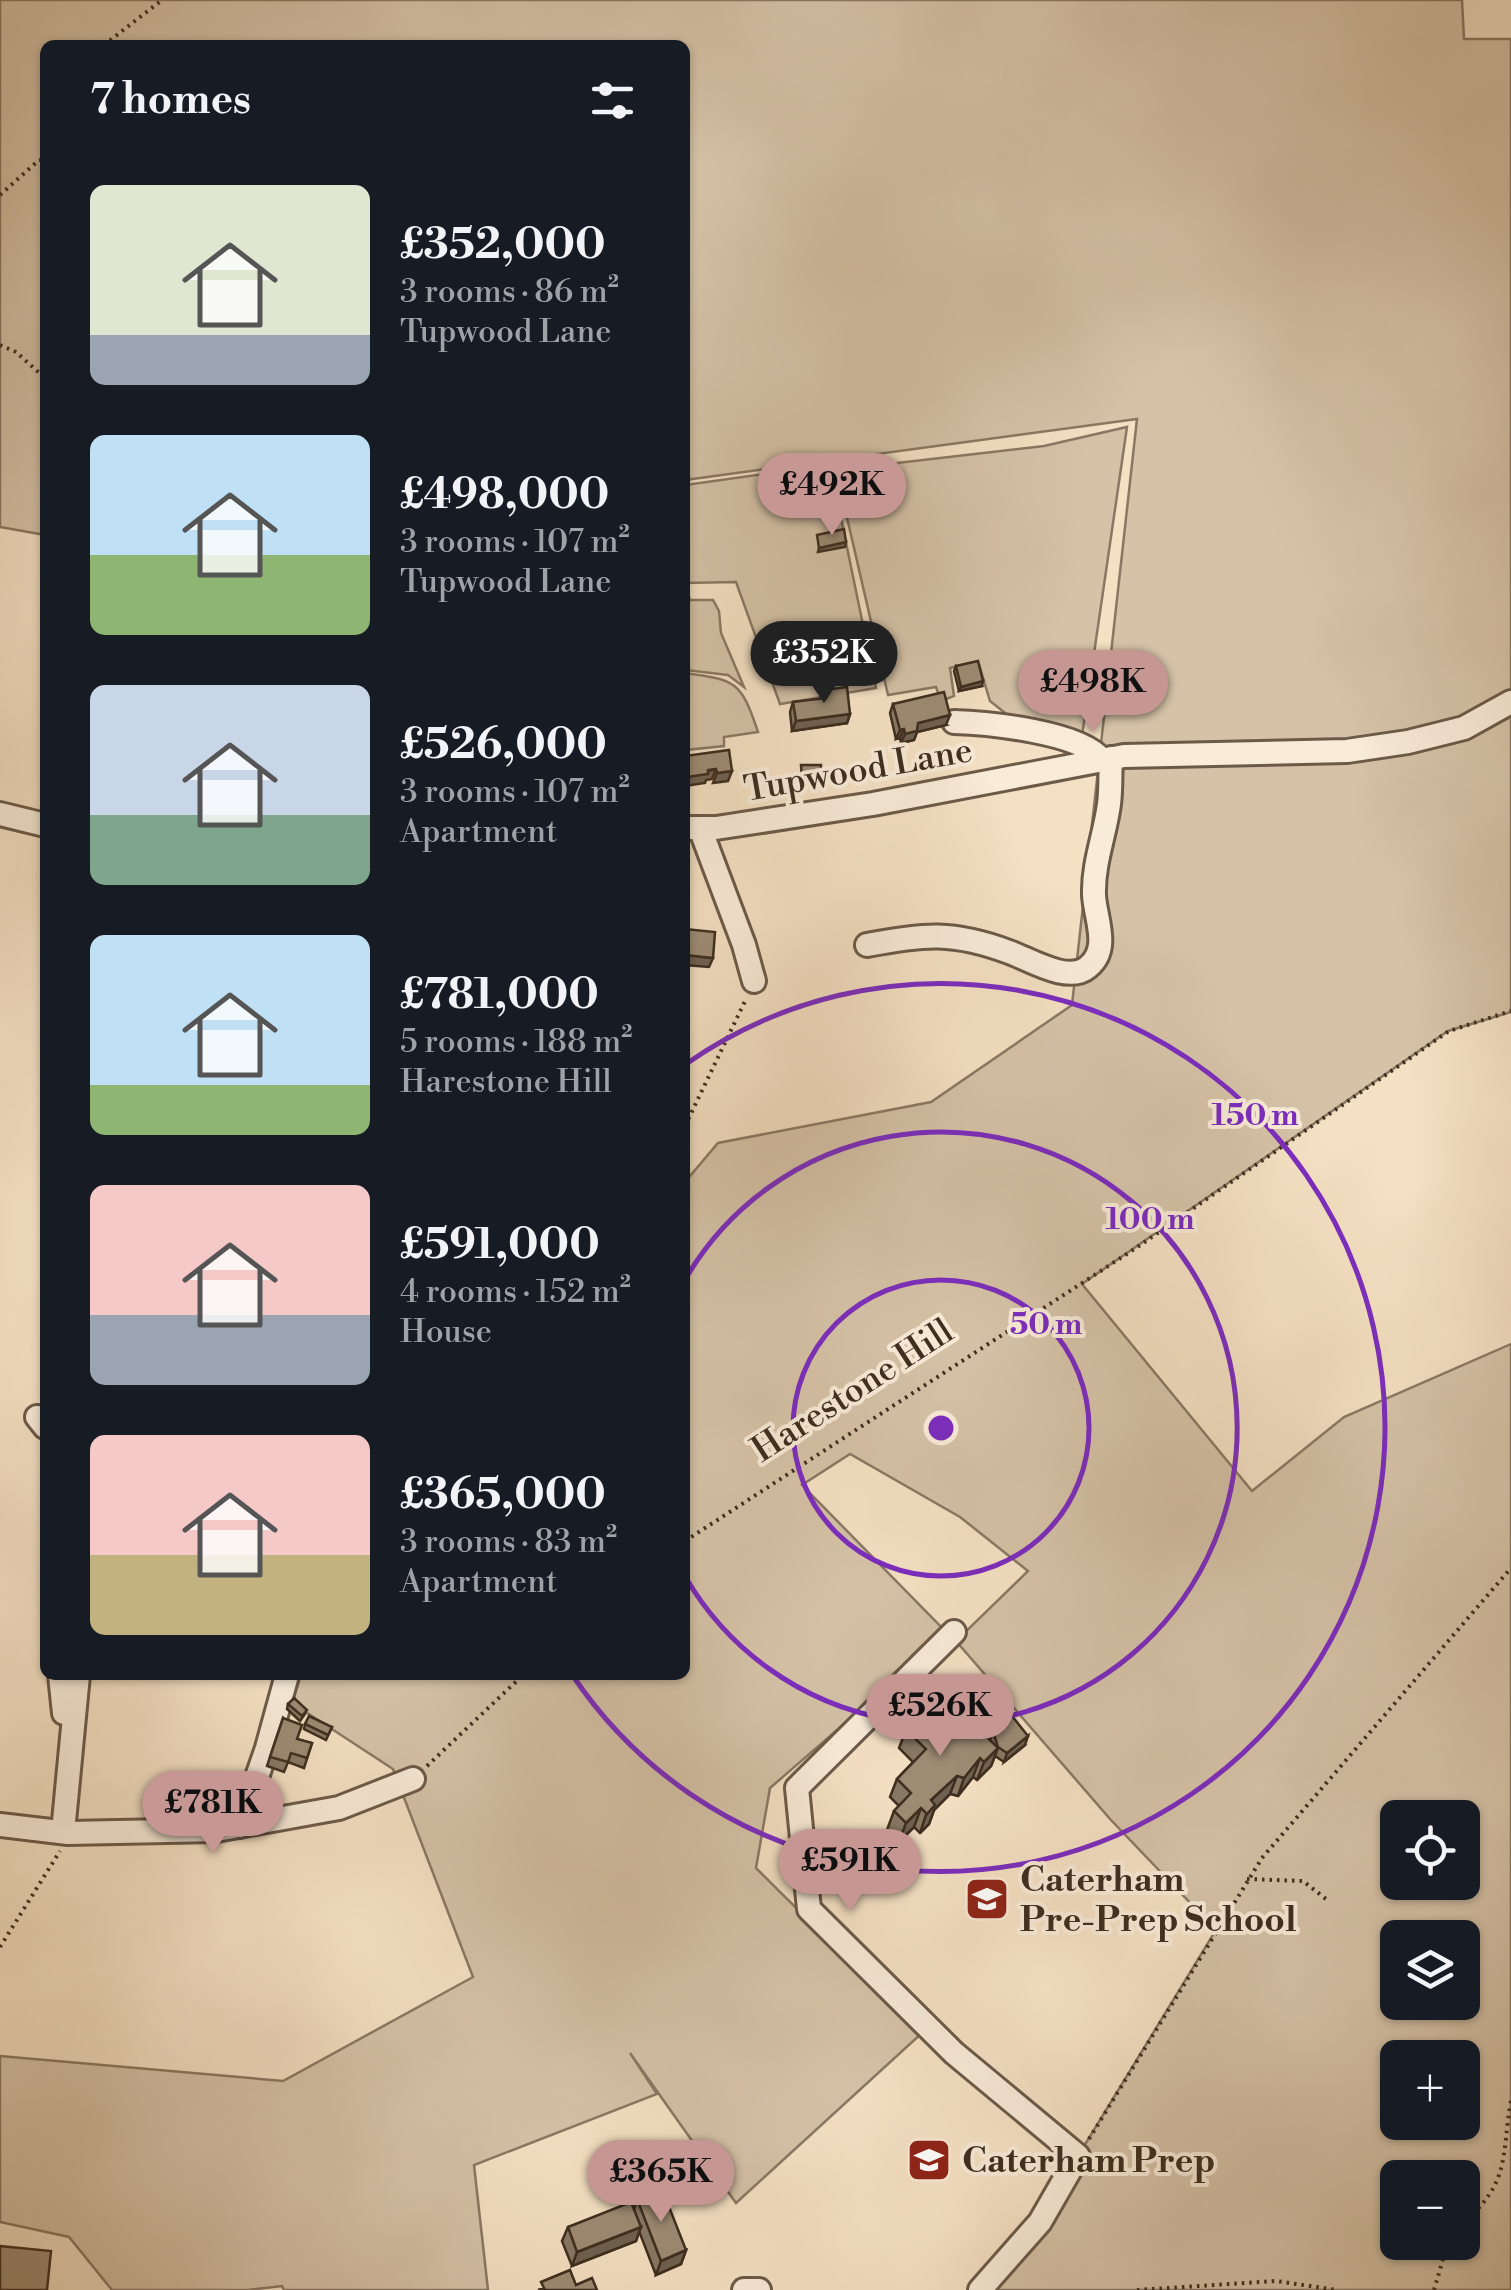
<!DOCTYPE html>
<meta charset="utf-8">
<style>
body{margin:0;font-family:"Libre Bodoni",serif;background:#242831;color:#f1f3f6;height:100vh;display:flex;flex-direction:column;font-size:38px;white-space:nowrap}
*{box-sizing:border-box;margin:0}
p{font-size:32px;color:#9ea1a6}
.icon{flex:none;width:55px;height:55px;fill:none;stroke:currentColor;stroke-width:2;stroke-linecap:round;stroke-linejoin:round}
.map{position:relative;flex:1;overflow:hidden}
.sheet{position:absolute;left:40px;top:40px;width:650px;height:1640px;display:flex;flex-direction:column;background:#171b24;border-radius:15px;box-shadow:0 2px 8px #0004}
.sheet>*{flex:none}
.tools{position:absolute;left:1380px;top:1800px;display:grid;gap:20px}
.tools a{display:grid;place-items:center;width:100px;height:100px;border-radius:15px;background:#171b24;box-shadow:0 2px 8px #0004;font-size:50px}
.price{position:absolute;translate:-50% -85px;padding:0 22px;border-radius:35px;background:#c59692;color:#111;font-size:32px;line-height:65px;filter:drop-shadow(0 2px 5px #0008)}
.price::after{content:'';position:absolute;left:50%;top:60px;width:30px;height:22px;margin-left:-15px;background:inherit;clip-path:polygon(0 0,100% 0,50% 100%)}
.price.current{background:#222;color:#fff}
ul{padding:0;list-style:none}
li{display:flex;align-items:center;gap:30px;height:250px;padding:0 50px}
li span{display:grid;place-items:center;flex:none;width:280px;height:200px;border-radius:15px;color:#555}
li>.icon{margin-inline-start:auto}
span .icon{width:120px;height:120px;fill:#fffc;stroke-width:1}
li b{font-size:42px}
h2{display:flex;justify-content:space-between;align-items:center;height:120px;padding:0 50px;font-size:42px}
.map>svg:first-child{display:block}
</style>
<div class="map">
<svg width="1511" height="2290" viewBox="0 0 1511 2290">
<rect width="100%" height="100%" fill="#f4e0c3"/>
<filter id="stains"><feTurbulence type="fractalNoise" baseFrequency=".002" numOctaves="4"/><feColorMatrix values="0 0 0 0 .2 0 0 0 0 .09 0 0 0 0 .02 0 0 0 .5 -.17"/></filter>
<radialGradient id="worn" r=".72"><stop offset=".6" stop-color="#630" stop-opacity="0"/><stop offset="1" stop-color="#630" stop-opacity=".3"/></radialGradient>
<g fill="#d5c2a7" stroke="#8a7863" stroke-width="2.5" fill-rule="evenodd">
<path d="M0,0H1462L1464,39H1511V1012L1448,1031L1082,1284L1252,1491L1344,1417L1511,1344V2290H979L1078,2156L1216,1930L1110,1819L956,1641L1028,1571L960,1517L850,1454L802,1485L948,1634L770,1788L756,1868L922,2033L736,2203L630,2053L657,2094L474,2165L488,2290H284L282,2286L248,2290H112L69,2237L0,2222V2056L283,2081L473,1977L393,1769L292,1703L301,1675H685V1182L718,1143L931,1102L1072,1005L1137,419L685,480V45H45V535L0,527ZM1398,1818H1462V1882H1398ZM1398,1938H1462V2002H1398ZM1398,2058H1462V2122H1398ZM1398,2178H1462V2242H1398Z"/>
<path d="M1127,427L1082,736L1009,716L990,701L978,661L950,668L954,696L941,701L936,687L888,695L836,470L1044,446Z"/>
<path d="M830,465L876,688L780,704L736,582L685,583V485Z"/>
<path d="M685,600H713L719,611L721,633L744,687L728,675L685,670Z"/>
<path d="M685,673C736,680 741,681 758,732L724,737V746L685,750Z"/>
</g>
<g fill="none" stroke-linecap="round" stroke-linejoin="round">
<defs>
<g id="minor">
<path d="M954,722C988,723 1081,732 1102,760"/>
<path d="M0,814L45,825"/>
<path d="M685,828H716L873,804L1124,756L1347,751L1408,742L1464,728L1511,702"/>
<path d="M700,828L744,945L754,981"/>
<path d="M867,945C924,934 953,931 1009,952C1029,959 1068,984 1088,967C1111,949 1095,918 1094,895C1093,863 1105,835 1109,804C1111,789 1110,774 1111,758"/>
<path d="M37,1417L45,1427"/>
<path d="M954,1632L797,1788L809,1909L954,2053L1078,2156L1040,2222L980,2290"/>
<path d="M60,1675L64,1713"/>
<path d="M0,1825L68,1833L216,1830L339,1808L413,1779"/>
<path d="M240,1826L267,1748L287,1675"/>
<path d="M63,1832L78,1675"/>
<path d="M744,2290H759"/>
</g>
</defs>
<use href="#minor" stroke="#6c5a48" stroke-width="28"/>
<g stroke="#3e2e1f" stroke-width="4" stroke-dasharray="2.5 5" stroke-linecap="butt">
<path d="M104,45L162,0"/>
<path d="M0,195L39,160H45"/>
<path d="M0,345L16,352L45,378"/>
<path d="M685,1126L746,999"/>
<path d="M685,1541L1136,1248L1449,1031L1511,1011"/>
<path d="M427,1766L523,1675"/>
<path d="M1247,1879L1303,1881L1326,1899"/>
<path d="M0,1947L60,1851"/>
<path d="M1089,2139L1262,1858L1511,1568"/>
<path d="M1462,2224C1511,2182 1501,2158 1511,2100"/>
<path d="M1137,2290L1276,2281L1337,2290"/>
<path d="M1434,2290L1448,2242"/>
</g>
<use href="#minor" stroke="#f8ebd8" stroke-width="22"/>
</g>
<g fill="#877864" stroke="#3e2e1f" stroke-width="2.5">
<path d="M956,666L982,686L959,691L954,671Z"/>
<path d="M824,690L850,714L847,723L792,731L790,712L793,702L821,699Z"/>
<path d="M893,704L946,725L917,732L914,740L901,743L900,738L896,739L890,713Z"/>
<path d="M288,1704L305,1714L300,1721L287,1709Z"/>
<path d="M283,1718L297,1739L312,1743L304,1768L288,1762L284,1772L267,1766Z"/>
<path d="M305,1724L332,1727L326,1740L304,1729Z"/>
<path d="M906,1730H957L990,1740L993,1732L1025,1745L1004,1762L995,1756L991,1766L977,1780L973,1777L958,1796L950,1794L934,1810L929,1824L920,1833L914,1827L899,1842L887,1830L894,1811L899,1806L890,1797L897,1779L913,1762L899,1748Z"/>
<path d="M637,2199L686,2250L681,2264L656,2275L639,2231L636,2241L572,2266L562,2241L568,2227L634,2209Z"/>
</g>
<g fill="#6e6151" stroke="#3e2e1f" stroke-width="2.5">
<path d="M846,542L845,547L818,552L819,548Z"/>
<path d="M983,681L982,686L959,691L961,687Z"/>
<path d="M850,714L847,723L792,731L796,721Z"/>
<path d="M950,715L946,725L917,732L914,740L901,743L905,734L918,723Z"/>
<path d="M904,729L900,738L896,739L900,730Z"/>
<path d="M716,769L712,779L706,780L705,783L685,786L687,777Z"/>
<path d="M732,771L728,781L713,783L717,773Z"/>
<path d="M821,779L820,784L800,785L802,780Z"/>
<path d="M685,955L713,958L709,967L685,965Z"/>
<path d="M1028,1736L1025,1745L1004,1762L1007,1753Z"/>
<path d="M998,1748L991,1766L977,1780L984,1762Z"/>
<path d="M980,1758L973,1777L958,1796L964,1778Z"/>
<path d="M957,1776L950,1794L934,1810L929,1824L920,1833L931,1800Z"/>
<path d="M921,1808L914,1827L899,1842L906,1823Z"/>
<path d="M641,2227L636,2241L572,2266L577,2252Z"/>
<path d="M686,2250L681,2264L656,2275L661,2261Z"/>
</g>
<g fill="#9d8b74" stroke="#3e2e1f" stroke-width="2.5">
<path d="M844,529L846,542L819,548L817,535Z"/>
<path d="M685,598H689L687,633L685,632Z"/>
<path d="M978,661L983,681L961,687L956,666Z"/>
<path d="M847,687L850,714L796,721L793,702L826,698L824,690Z"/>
<path d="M944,692L950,715L918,723L917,731L905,734L904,729L900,730L893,704Z"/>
<path d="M729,750L732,771L717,773L716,769L708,770V774L687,777L685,756Z"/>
<path d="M801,765H821V779L802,780Z"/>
<path d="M685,929L715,932L713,958L685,955Z"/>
<path d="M294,1698L307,1710L302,1716L288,1704Z"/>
<path d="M932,1704L957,1730L969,1719L998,1748L984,1762L980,1758L964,1778L957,1776L931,1800L935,1805L927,1814L921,1808L906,1823L894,1811L911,1793L897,1779L926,1749L906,1730Z"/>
<path d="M309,1716L332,1727L328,1735L305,1724Z"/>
<path d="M1012,1716L1028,1736L1007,1753L998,1747L993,1732Z"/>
<path d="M283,1718L302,1725L297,1739L312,1743L307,1758L291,1753L288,1762L270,1757Z"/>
<path d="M662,2189L686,2250L661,2261L637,2199Z"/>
<path d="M631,2202L641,2227L577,2252L568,2227Z"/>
<path d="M0,2246L51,2251L47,2290H0Z"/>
<path d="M570,2270L576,2285L592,2278L597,2290H538L544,2288L541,2282Z"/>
</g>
<g fill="none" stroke="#7b2cbf" stroke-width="5">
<circle cx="941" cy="1428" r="148"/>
<path d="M686 1278A296 296 0 1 1 686 1578"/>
<path d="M686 1064A444 444 0 1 1 573 1676"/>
</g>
<defs>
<symbol id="school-square" viewBox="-11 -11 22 22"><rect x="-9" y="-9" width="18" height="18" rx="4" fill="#8f2418" stroke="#f8ebd8"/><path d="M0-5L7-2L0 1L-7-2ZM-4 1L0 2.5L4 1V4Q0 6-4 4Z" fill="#fff"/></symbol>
</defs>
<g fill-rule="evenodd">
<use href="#school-square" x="962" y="1874" width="50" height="50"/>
<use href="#school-square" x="904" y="2135" width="50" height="50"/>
</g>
<g text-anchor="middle" stroke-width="8" stroke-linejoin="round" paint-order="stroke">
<g font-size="35" fill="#3e2e1f" stroke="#f8ebd8">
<text transform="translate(858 769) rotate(-10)" y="12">Tupwood Lane</text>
<text transform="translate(852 1390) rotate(-33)" y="12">Harestone Hill</text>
</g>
<g font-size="35" font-weight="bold" fill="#3e2e1f" stroke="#f8ebd8" text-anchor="start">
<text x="1020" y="1891">Caterham<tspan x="1020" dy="40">Pre-Prep School</tspan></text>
<text x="962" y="2172">Caterham Prep</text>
</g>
</g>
<circle cx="941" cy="1428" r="15" fill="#7b2cbf" stroke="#f8ebd8" stroke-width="5"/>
<g font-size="30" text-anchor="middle" font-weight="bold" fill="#7b2cbf" stroke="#f8ebd8" stroke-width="8" stroke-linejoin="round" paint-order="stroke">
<text x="1255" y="1125">150 m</text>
<text x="1150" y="1229">100 m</text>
<text x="1046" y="1334">50 m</text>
</g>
<rect width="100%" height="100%" filter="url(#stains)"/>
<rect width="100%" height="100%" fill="url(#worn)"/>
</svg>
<div class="tools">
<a><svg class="icon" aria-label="locate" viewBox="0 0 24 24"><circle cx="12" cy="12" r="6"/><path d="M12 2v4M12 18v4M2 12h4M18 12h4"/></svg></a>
<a><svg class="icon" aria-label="layers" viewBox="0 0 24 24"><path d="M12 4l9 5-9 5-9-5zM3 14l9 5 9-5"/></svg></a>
<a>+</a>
<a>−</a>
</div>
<b class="price" style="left:832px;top:538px">£492K</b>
<b class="price current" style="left:824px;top:706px">£352K</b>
<b class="price" style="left:1093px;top:735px">£498K</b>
<b class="price" style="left:940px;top:1759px">£526K</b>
<b class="price" style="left:213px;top:1856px">£781K</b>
<b class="price" style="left:850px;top:1914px">£591K</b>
<b class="price" style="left:661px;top:2225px">£365K</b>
<section class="sheet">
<h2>7 homes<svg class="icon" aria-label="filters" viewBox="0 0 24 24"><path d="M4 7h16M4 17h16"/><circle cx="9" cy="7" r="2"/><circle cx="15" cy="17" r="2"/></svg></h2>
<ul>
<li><span style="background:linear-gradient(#dfe7d0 75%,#9aa5b1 0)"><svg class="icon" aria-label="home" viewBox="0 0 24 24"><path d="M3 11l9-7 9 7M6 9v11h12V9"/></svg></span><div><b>£352,000</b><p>3 rooms · 86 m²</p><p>Tupwood Lane</p></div></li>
<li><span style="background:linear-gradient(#bfe0f5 60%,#8fb573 0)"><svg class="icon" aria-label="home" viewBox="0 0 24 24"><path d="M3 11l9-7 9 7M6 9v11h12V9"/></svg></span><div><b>£498,000</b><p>3 rooms · 107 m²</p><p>Tupwood Lane</p></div></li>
<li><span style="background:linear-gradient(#c9d6e8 65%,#7fa58c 0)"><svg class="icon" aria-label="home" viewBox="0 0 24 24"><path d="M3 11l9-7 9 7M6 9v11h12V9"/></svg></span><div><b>£526,000</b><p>3 rooms · 107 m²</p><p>Apartment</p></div></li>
<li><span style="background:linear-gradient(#bfe0f5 75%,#8fb573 0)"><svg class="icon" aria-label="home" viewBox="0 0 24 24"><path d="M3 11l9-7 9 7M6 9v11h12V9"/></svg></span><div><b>£781,000</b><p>5 rooms · 188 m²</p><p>Harestone Hill</p></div></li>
<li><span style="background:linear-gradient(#f6c9c9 65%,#9aa5b1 0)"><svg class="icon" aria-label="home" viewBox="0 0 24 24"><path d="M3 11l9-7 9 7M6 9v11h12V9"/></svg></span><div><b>£591,000</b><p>4 rooms · 152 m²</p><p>House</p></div></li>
<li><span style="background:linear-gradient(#f6c9c9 60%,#c2b280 0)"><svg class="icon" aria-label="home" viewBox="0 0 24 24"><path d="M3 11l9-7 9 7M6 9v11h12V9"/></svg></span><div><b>£365,000</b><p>3 rooms · 83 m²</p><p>Apartment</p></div></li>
</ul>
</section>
</div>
